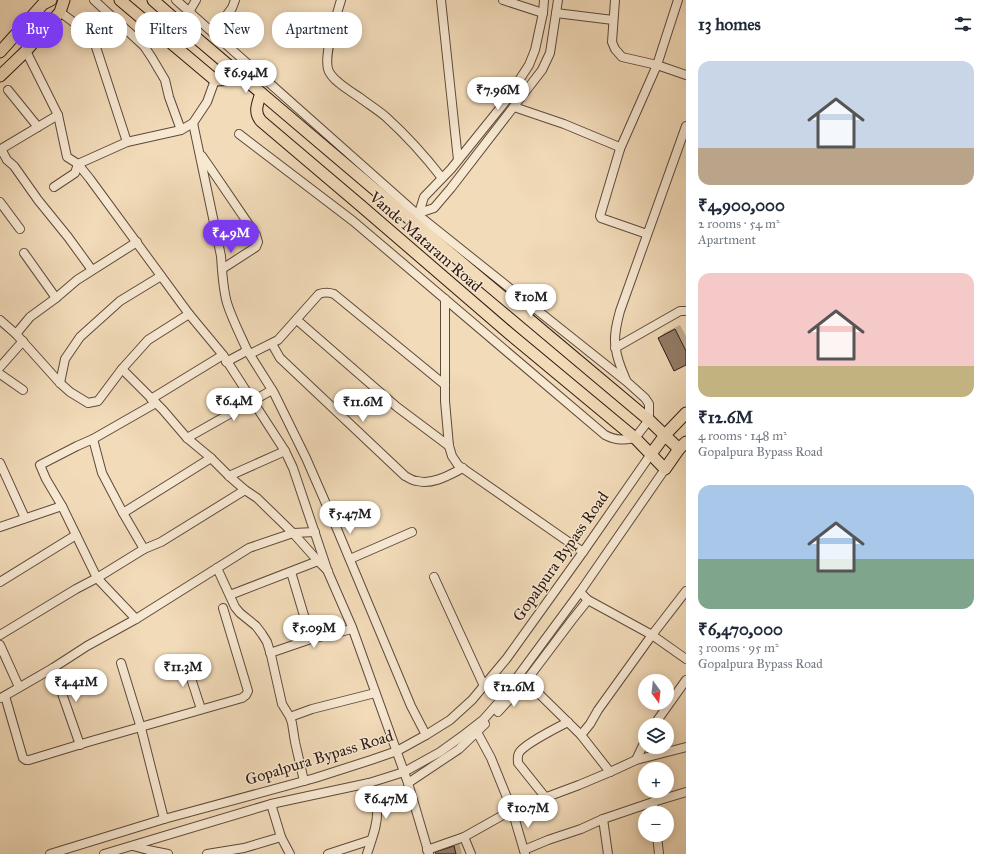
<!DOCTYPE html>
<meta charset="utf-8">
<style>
body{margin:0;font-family:"IM FELL Great Primer",serif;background:#f2f2f3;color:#1f2937;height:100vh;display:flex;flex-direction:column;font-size:15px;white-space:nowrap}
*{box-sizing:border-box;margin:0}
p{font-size:13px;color:#747a83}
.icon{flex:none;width:22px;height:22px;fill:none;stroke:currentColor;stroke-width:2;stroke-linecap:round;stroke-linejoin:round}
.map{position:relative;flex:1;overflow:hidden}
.details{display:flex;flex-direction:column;background:#fff;width:300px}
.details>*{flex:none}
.banner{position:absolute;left:12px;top:12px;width:380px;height:36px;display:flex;gap:8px}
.needle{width:26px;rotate:165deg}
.tools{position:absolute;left:638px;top:674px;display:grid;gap:8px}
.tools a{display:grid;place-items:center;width:36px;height:36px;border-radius:50%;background:#fff;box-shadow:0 2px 10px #0003;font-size:20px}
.price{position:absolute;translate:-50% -34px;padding:0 9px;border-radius:14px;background:#fff;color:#222;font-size:13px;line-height:26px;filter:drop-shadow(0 1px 2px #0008)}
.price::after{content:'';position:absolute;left:50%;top:24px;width:12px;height:9px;margin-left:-6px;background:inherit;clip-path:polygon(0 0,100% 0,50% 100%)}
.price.active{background:#7c3aed;color:#fff}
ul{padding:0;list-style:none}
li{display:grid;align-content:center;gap:8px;height:212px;padding:0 12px}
li span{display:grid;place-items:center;height:124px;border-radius:12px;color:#555}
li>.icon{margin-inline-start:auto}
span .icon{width:72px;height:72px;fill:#fffc;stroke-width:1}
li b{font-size:17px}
h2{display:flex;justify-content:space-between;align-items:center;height:48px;padding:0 12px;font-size:17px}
.pill{padding:0 14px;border-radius:16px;background:#fff;box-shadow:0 2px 10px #0003;font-size:14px;line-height:36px}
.pill.active{background:#7c3aed;color:#fff}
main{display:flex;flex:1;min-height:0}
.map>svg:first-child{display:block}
</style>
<main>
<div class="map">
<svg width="686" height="854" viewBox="0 0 686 854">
<rect width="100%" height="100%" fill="#f2dbb9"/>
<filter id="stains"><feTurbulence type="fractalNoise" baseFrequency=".005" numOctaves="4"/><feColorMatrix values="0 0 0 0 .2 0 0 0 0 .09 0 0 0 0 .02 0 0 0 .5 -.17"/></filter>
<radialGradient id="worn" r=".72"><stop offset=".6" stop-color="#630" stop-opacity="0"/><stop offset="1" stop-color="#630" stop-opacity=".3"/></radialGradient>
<g fill="#0003">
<path d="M680,325L686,336V364L659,338L664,333Z"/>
<path d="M459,842L462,854H437L436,852L441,847Z"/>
</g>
<g fill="#937d68" stroke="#2c1811">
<path d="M675,329L686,351V365L674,371L658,338Z"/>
<path d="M454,846L456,854H436L435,852Z"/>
</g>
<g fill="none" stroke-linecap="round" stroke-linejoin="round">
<defs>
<g id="minor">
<path d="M94,0L144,46L152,58L165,80L169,97L181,130"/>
<path d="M176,0L418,215L626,381L645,398L649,404V420L635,438C623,440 617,441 605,435L353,221L239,134"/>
<path d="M341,0C336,17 324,53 328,69C331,80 350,91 359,97C368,104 378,110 386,117C407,136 425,156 442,178"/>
<path d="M441,0L458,160"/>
<path d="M503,0L543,13"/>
<path d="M615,0L612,42L615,49L622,57L657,65L686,75"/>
<path d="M60,12L88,33L94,41L127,142"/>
<path d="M556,13L613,20"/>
<path d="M213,33L232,8L235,0"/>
<path d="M194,36L189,12L196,0"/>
<path d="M26,51L58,115L67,157L78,164L90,179L189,314L223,355L285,451L293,468L328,572L352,627L408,783L429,854"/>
<path d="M8,90L38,127"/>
<path d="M514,107L564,124L617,146L620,149L600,216L601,218L647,234"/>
<path d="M58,115L1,149L7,160L14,166L38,200L68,237L92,270"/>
<path d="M193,123L221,256C222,271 223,289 227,303C232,319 240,334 247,350L243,353L226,362"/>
<path d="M620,149L657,65L678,0"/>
<path d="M202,156L209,166L256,235L258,242L256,247L222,269"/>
<path d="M54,187L75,173L78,164L127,142L181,130L193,123L207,102L215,80"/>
<path d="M0,202L20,229"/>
<path d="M419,213L434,208L451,188L542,70L550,53L558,0"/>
<path d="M415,218L419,213L424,197L451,169L505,102L529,65L535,50L543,13L544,0"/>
<path d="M24,253L56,298"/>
<path d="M445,299V401L449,446L452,456L458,465L583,552"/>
<path d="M0,320L16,334L60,383L70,392L88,403L98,401L122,369L148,340L189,314"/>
<path d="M297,320L397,407L449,446"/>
<path d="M16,334L30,317L56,298L77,280L137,242"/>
<path d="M272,344L280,358L405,476C409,478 413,481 417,481C433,485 449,475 463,468"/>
<path d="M615,348L680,311H686"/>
<path d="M247,350L274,393L306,458L337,529L411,706L426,735"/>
<path d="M250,354L278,340L319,294C325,292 328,292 334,294L445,385"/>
<path d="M0,367L23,341"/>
<path d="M122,369L163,410L187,438L211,458L229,476L245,490L257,498L293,533L318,561L328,571"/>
<path d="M0,374L23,390"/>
<path d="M626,380C622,370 617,360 616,349C613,337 617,322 620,311L686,126"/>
<path d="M60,383L65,359L80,337L120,301L161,276"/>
<path d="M151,399L223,355"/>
<path d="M187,438L272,390"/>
<path d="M93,439L102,473L123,513"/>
<path d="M0,463L25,518"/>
<path d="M229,476L285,451"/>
<path d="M0,527L62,506"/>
<path d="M144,549L123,513L211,458"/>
<path d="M350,559L412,532"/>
<path d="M217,568L235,607L240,613L256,626L262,634L267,642L271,655L282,704L290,717L292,723L295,742L304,781"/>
<path d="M291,572L311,639"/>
<path d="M434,577L484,686"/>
<path d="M0,582L76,535"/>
<path d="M580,592L588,600L652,635L686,659"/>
<path d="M230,595L318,561"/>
<path d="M136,619L97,578L62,506L46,479L40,465L77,446L93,439L156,403"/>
<path d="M0,635L76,589L97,578L144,549L161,542L245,490"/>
<path d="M0,645L19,687"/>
<path d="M270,653L311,639L352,629"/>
<path d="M185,660L201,709"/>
<path d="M121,663L141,728L164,819"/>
<path d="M53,668L80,745"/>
<path d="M526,681L581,735L610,772"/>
<path d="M5,696L23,758L26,760H29L88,742L242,698L246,695L248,691L223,608"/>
<path d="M1,698L53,668L87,646L136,619L249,548L293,533L315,532"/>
<path d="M498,712L526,681L572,620L588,600"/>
<path d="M290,717L312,709L375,693"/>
<path d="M654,725L686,680"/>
<path d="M477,732L491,758L512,810L525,854"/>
<path d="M581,735L590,724L598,710L652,635L686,591"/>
<path d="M636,760L645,741"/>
<path d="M408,783L459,749L485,724"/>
<path d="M546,798L518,763C518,760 517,756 519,753C523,745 558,727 568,722"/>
<path d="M653,802L654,813"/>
<path d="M271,804L281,837L290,854"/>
<path d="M603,819L608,854"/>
<path d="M657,835L659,854"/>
<path d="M464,837L471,854"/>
<path d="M133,846L148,850L168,854"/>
<path d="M427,850L464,837L512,810L579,785L610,772L636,760L686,747"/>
<path d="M524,850L548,840L581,829L603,819L653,802L686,792"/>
<path d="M50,854L164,819L315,778L371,760L397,751L426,735L450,720L472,700L507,658L583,552L651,454"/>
<path d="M104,854L271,804L369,783L404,772L440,752L465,734L483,720L499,702L580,592L665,469"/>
<path d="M207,854L244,848L281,837"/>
<path d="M328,854L371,840"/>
<path d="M367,854C371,841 378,825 377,811C376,802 370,794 369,783"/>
</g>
<g id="major">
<path d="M120,0L215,80L245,79"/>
<path d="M153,0L194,36L412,221L649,420L679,449"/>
<path d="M0,52L43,4L51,0"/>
<path d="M0,76L26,51L60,12L64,0"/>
<path d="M261,93C258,103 253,112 261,121L360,205L511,335L635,438L665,469L679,449L686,442"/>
<path d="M651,454L665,435L686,413"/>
</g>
</defs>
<use href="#minor" stroke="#5e493b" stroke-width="10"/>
<use href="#major" stroke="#2c1811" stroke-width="13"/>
<use href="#minor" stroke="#f7e8d2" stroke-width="8"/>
<use href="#major" stroke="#f2dbb9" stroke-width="11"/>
</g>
<g text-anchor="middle" stroke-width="3" stroke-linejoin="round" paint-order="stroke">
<g font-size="16" fill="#2c1811" stroke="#f7e8d2">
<text transform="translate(426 241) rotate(41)" y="6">Vande Mataram Road</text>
<text transform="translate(560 556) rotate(-55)" y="6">Gopalpura Bypass Road</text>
<text transform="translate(319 757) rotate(-17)" y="6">Gopalpura Bypass Road</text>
</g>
</g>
<rect width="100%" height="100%" filter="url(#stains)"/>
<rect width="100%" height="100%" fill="url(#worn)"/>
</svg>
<div class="tools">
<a><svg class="needle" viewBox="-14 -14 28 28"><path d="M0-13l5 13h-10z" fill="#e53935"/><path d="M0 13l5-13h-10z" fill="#747a83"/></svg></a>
<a><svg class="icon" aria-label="layers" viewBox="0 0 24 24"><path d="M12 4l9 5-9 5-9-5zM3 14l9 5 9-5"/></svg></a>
<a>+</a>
<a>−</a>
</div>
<b class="price" style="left:246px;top:94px">₹6.94M</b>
<b class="price" style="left:498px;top:111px">₹7.96M</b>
<b class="price active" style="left:231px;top:254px">₹4.9M</b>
<b class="price" style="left:531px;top:318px">₹10M</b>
<b class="price" style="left:234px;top:422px">₹6.4M</b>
<b class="price" style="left:363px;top:423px">₹11.6M</b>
<b class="price" style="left:350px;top:535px">₹5.47M</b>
<b class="price" style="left:314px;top:649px">₹5.09M</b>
<b class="price" style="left:183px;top:688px">₹11.3M</b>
<b class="price" style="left:76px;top:703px">₹4.41M</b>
<b class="price" style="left:514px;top:708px">₹12.6M</b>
<b class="price" style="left:386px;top:820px">₹6.47M</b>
<b class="price" style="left:528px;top:829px">₹10.7M</b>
<div class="banner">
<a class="pill active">Buy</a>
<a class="pill">Rent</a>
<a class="pill">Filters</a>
<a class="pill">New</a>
<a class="pill">Apartment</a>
</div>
</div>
<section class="details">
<h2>13 homes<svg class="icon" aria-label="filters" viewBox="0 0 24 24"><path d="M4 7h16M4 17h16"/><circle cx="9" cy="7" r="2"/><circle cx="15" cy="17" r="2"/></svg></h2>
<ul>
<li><span style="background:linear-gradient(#c9d6e8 70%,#b9a48a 0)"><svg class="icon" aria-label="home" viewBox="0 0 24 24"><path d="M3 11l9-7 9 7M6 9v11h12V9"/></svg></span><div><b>₹4,900,000</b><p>2 rooms · 54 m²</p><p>Apartment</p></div></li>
<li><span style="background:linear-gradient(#f6c9c9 75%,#c2b280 0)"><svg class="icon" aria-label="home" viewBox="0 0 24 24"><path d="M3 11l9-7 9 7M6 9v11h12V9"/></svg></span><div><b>₹12.6M</b><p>4 rooms · 148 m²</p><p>Gopalpura Bypass Road</p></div></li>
<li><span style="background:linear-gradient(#a9c7e8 60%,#7fa58c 0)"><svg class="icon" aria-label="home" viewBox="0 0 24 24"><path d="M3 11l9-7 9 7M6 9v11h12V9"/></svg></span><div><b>₹6,470,000</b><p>3 rooms · 95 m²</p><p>Gopalpura Bypass Road</p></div></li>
</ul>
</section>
</main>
